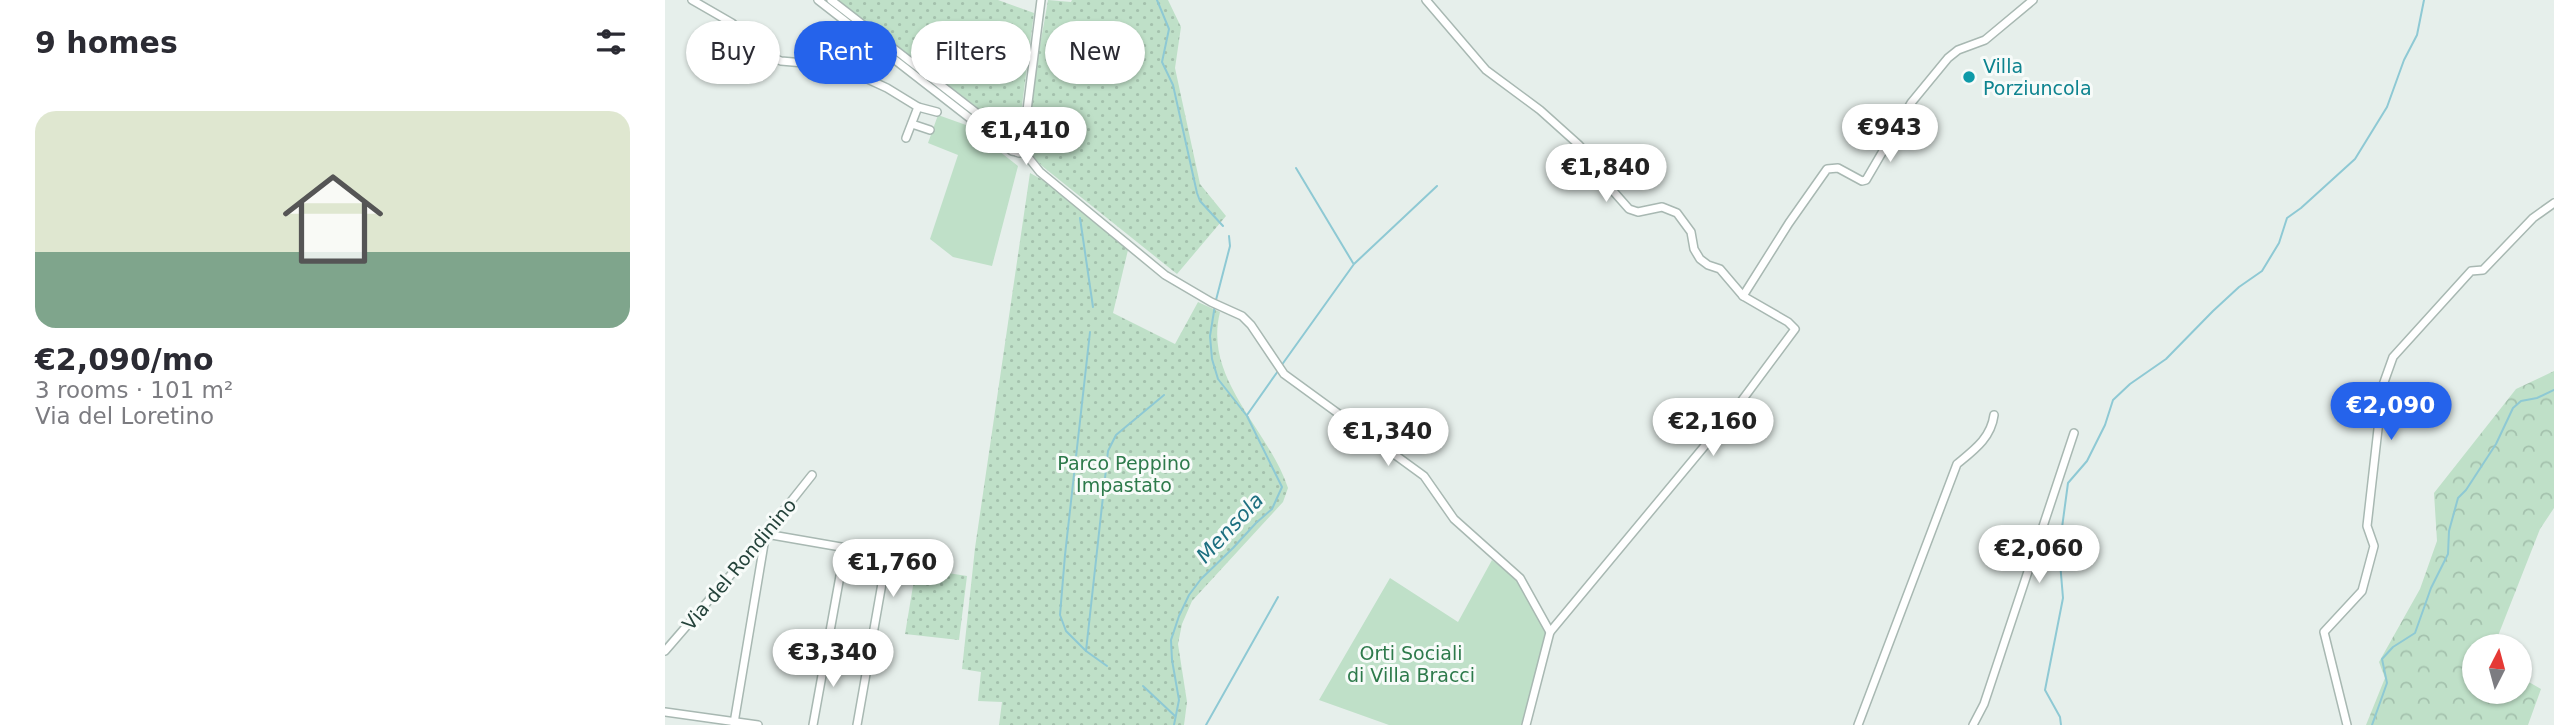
<!DOCTYPE html>
<meta charset="utf-8">
<style>
body{margin:0;font-family:"DejaVu Sans",sans-serif;background:#f2f2f3;color:#2b2b33;height:100vh;display:flex;flex-direction:column;font-size:26px;white-space:nowrap}
*{box-sizing:border-box;margin:0}
p{font-size:23px;color:#7c7c81}
.icon{flex:none;width:38px;height:38px;fill:none;stroke:currentColor;stroke-width:2;stroke-linecap:round;stroke-linejoin:round}
.map{position:relative;flex:1;overflow:hidden}
.side{display:flex;flex-direction:column;background:#fff;width:665px}
.side>*{flex:none}
.hud{position:absolute;left:21px;top:21px;width:665px;height:63px;display:flex;gap:14px}
.needle{width:46px;rotate:6deg}
.fabs{position:absolute;left:1797px;top:634px;display:grid;gap:14px}
.fabs a{display:grid;place-items:center;width:70px;height:70px;border-radius:50%;background:#fff;box-shadow:0 2px 5px #0004;font-size:35px}
.price{position:absolute;translate:-50% -60px;padding:0 16px;border-radius:24px;background:#fff;color:#222;font-size:23px;line-height:46px;filter:drop-shadow(0 2px 4px #0008)}
.price::after{content:'';position:absolute;left:50%;top:42px;width:21px;height:16px;margin-left:-10px;background:inherit;clip-path:polygon(0 0,100% 0,50% 100%)}
.price.active{background:#2563eb;color:#fff}
ul{padding:0;list-style:none}
li{display:grid;align-content:center;gap:14px;height:371px;padding:0 35px}
li span{display:grid;place-items:center;height:217px;border-radius:21px;color:#555}
li>.icon{margin-inline-start:auto}
span .icon{width:126px;height:126px;fill:#fffc;stroke-width:1}
li b{font-size:30px}
h2{display:flex;justify-content:space-between;align-items:center;height:84px;padding:0 35px;font-size:30px}
.chip{padding:0 24px;border-radius:32px;background:#fff;box-shadow:0 2px 5px #0004;font-size:24px;line-height:63px}
.chip.active{background:#2563eb;color:#fff}
main{display:flex;flex:1;min-height:0}
.map>svg:first-child{display:block}
</style>
<main>
<section class="side">
<h2>9 homes<svg class="icon" aria-label="filters" viewBox="0 0 24 24"><path d="M4 7h16M4 17h16"/><circle cx="9" cy="7" r="2"/><circle cx="15" cy="17" r="2"/></svg></h2>
<ul>
<li><span style="background:linear-gradient(#dfe7d0 65%,#7fa58c 0)"><svg class="icon" aria-label="home" viewBox="0 0 24 24"><path d="M3 11l9-7 9 7M6 9v11h12V9"/></svg></span><div><b>€2,090/mo</b><p>3 rooms · 101 m²</p><p>Via del Loretino</p></div></li>
</ul>
</section>
<div class="map">
<svg width="1889" height="725" viewBox="0 0 1889 725">
<defs>
<pattern id="forest-crowns" width="20" height="18" patternUnits="userSpaceOnUse" patternTransform="scale(1.75)"><rect width="20" height="18" fill="#bfe0c8"/><path d="M2 6a3 3 0 1 1 6 0M12 15a3 3 0 1 1 6 0" fill="none" stroke="#a4c1ad"/></pattern>
<pattern id="park-dots" width="8" height="8" patternUnits="userSpaceOnUse" patternTransform="scale(1.75)"><rect width="8" height="8" fill="#bfe0c8"/><path d="M2 2h.1M6 6h.1" fill="none" stroke="#a4c1ad" stroke-width="1.8" stroke-linecap="round"/></pattern>
</defs>
<rect width="100%" height="100%" fill="#e6efeb"/>
<path fill="url(#forest-crowns)" d="M1889,371V508L1875,529L1829,646H1810V691H1855V677L1876,689L1863,725H1701L1720,678L1714,662L1755,589L1772,541L1769,493L1851,389Z"/>
<g fill="url(#park-dots)">
<path d="M173,0H333L369,13L356,113C349,122 341,124 330,121Z"/>
<path d="M383,0L406,2L407,0H503L516,27L510,68L535,184L561,216L512,274L377,166C373,162 369,158 367,153C358,124 378,33 383,0Z"/>
<path d="M365,173L387,185L463,250L448,313L510,344L533,302L555,312C538,379 603,428 623,488L618,502L527,601L517,624L513,644L522,702L519,725H334L337,702L313,701L316,672L297,669L310,548Z"/>
<path d="M251,568L302,576L294,640L240,634Z"/>
</g>
<g fill="#bfe0c8">
<path d="M273,115L301,125L353,166L327,266L288,257L265,239L293,155L263,143Z"/>
<path d="M827,560L855,582L882,633L856,725H724L654,700L725,578L793,622Z"/>
</g>
<g fill="none" stroke-linecap="round" stroke-linejoin="round">
<g stroke="#8ec9d4" stroke-width="2">
<path d="M492,0L504,29L497,62L508,85L532,193L535,201L558,226"/>
<path d="M631,168L688,263"/>
<path d="M415,218L428,307"/>
<path d="M551,300L565,246L564,236"/>
<path d="M425,332L400,555L395,615L401,631L421,651L442,666"/>
<path d="M616,366L689,264L772,186"/>
<path d="M582,415L613,371"/>
<path d="M421,651L443,451L451,435L499,395"/>
<path d="M478,686L510,716"/>
<path d="M509,725L514,700L507,660L506,640L514,616L524,595L536,579L568,548L591,523L607,509L617,487L582,416L553,379L547,359L545,336L550,305"/>
<path d="M541,725L613,597"/>
<path d="M1396,725L1395,717L1380,690L1398,598L1394,550L1403,483L1422,461L1440,425L1448,400L1465,384L1501,359L1548,311L1574,287L1597,271L1614,243L1622,218L1636,208L1690,159L1722,107L1739,60L1752,35L1759,0"/>
<path d="M1707,725L1722,683L1717,659L1728,647L1750,633L1766,588L1783,554L1784,531L1793,498L1801,490L1831,444L1848,408L1856,401L1872,398L1889,390"/>
</g>
<defs>
<g id="minor">
<path d="M27,0L67,23L104,56L116,61L174,66L222,88L253,107L272,112"/>
<path d="M153,0L347,151L352,152"/>
<path d="M166,0L331,128L355,141"/>
<path d="M761,0L821,70L875,110L914,145L930,163L941,183L964,209L973,212L997,207L1012,213L1026,232L1029,249L1035,259L1043,265L1055,269L1078,296L1123,322L1130,329L1072,407L885,632L861,725"/>
<path d="M247,124L265,130"/>
<path d="M241,138L253,107"/>
<circle cx="355" cy="147" r="6"/>
<path d="M358,142L376,0"/>
<path d="M359,152L375,172L500,275L546,302L577,316L586,325L619,374L759,476L789,519L855,578L885,632"/>
<path d="M1078,296L1124,223L1162,169L1173,168L1197,181L1201,180L1246,103L1283,58L1293,50L1320,40L1368,0"/>
<path d="M101,534L222,555"/>
<path d="M161,649L203,657"/>
<path d="M0,651L89,548L147,475"/>
<path d="M0,712L93,725"/>
<path d="M69,723L100,538"/>
<path d="M148,725L175,576"/>
<path d="M192,725L222,555L268,564"/>
<path d="M1193,725L1292,464C1309,450 1326,438 1329,415"/>
<path d="M1308,725L1319,704L1409,433"/>
<path d="M1682,725L1659,632L1697,591L1709,546L1702,526L1718,385L1728,357L1806,271L1818,270L1868,218L1889,203"/>
</g>
</defs>
<use href="#minor" stroke="#a8b8b2" stroke-width="10"/>
<use href="#minor" stroke="#fff" stroke-width="7"/>
</g>
<circle fill="#0f9aa8" stroke="#f7fbf9" stroke-width="2.5" cx="1304" cy="77" r="7"/>
<g text-anchor="middle" stroke-width="6" stroke-linejoin="round" paint-order="stroke">
<g font-size="19" fill="#0d838f" stroke="#f7fbf9" text-anchor="start">
<text x="1318" y="73">Villa<tspan x="1318" dy="22">Porziuncola</tspan></text>
</g>
<g font-size="19" fill="#2d7a4b" stroke="#f7fbf9">
<text x="459" y="470">Parco Peppino<tspan x="459" dy="22">Impastato</tspan></text>
<text x="746" y="660">Orti Sociali<tspan x="746" dy="22">di Villa Bracci</tspan></text>
</g>
<g font-size="19" fill="#24423a" stroke="#f7fbf9">
<text transform="translate(74 564) rotate(-50)" y="7">Via del Rondinino</text>
</g>
<g font-size="21" font-style="italic" fill="#1c6f80" stroke="#f7fbf9">
<text transform="translate(565 528) rotate(-47)" y="7">Mensola</text>
</g>
</g>
</svg>
<div class="fabs">
<a><svg class="needle" viewBox="-14 -14 28 28"><path d="M0-13l5 13h-10z" fill="#e53935"/><path d="M0 13l5-13h-10z" fill="#7c7c81"/></svg></a>
</div>
<b class="price" style="left:1225px;top:164px">€943</b>
<b class="price" style="left:361px;top:167px">€1,410</b>
<b class="price" style="left:941px;top:204px">€1,840</b>
<b class="price active" style="left:1726px;top:442px">€2,090</b>
<b class="price" style="left:1048px;top:458px">€2,160</b>
<b class="price" style="left:723px;top:468px">€1,340</b>
<b class="price" style="left:1374px;top:585px">€2,060</b>
<b class="price" style="left:228px;top:599px">€1,760</b>
<b class="price" style="left:168px;top:689px">€3,340</b>
<div class="hud">
<a class="chip">Buy</a>
<a class="chip active">Rent</a>
<a class="chip">Filters</a>
<a class="chip">New</a>
</div>
</div>
</main>
